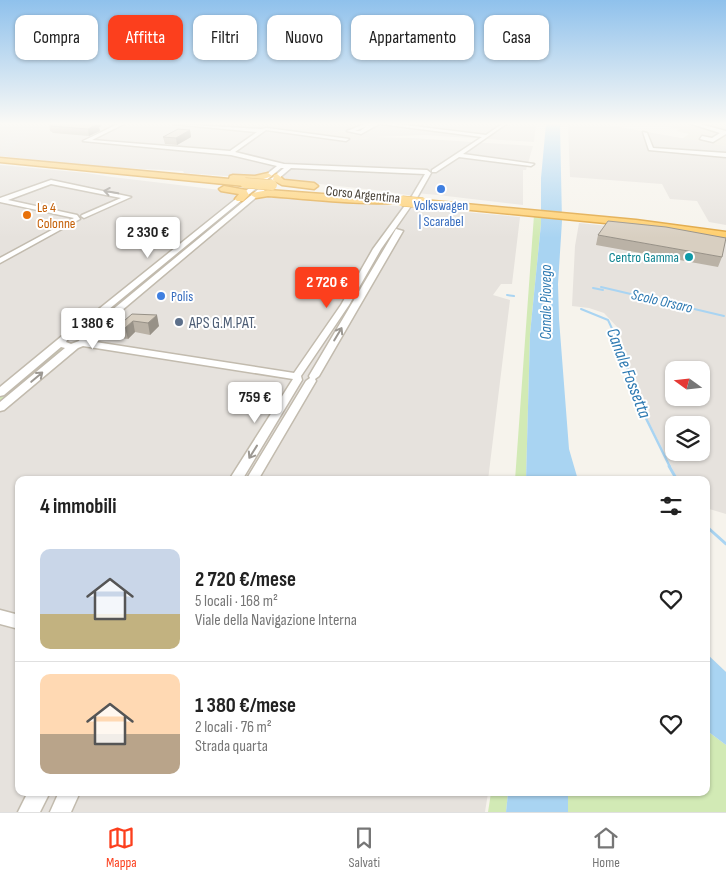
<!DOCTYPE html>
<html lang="it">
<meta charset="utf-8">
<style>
body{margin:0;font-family:"Sofia Sans Condensed",sans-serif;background:#f6f6f6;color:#222;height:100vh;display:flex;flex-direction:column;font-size:19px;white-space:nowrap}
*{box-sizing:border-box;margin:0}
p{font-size:16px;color:#767676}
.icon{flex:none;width:28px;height:28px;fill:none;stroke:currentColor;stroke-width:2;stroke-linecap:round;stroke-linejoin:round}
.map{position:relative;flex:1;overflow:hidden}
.panel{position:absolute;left:15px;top:476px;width:695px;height:320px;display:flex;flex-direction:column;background:#fff;border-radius:10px;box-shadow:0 1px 4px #0004}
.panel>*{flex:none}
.guide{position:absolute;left:15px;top:15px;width:696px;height:45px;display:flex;gap:10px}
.needle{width:32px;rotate:285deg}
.buttons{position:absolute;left:665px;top:361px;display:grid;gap:10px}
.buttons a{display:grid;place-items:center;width:45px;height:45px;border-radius:10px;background:#fff;box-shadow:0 1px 4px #0004;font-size:25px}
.price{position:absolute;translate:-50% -42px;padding:0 11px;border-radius:5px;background:#fff;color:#222;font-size:16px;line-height:32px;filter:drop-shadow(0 1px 2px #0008)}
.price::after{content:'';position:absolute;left:50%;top:30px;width:15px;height:11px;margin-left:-8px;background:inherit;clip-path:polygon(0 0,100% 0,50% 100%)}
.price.active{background:#fc3f1d;color:#fff}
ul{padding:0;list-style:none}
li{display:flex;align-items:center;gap:15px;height:125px;padding:0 25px}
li+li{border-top:1px solid #e0e0e0}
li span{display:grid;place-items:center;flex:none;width:140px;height:100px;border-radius:10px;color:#555}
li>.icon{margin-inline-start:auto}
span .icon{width:60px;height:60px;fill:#fffc;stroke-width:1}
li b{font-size:21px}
h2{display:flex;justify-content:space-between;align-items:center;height:60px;padding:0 25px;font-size:21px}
.pill{padding:0 18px;border-radius:10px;background:#fff;box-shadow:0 1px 4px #0004;font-size:18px;line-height:45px}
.pill.active{background:#fc3f1d;color:#fff}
.tabs{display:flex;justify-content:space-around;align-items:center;height:70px;border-top:1px solid #e0e0e0;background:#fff;font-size:14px;color:#767676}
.tabs a{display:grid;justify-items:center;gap:2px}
.tabs .active{color:#fc3f1d}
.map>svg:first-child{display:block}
</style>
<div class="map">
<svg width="726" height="812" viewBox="0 0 726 812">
<rect width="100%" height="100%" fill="#f6f3ec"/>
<g fill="#eae5da">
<path d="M270,124H317L306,128L332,134L341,131L369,138L349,140L268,128Z"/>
<path d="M672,124H726V146L682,139L689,134L676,131L680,129L668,127Z"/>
</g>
<g fill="#e6e2dd" fill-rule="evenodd">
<path d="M0,124H269L268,128L349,140L369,138L341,131L332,134L305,129L317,124H536L534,142L424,135L374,137L412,138L533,146L526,170H523V205L438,195L415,193L413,196L384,191L283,180L184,173L183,171L165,170L99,167L0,156Z"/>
<path d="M568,124H603L726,146V225L709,222L697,201L670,199L662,184L570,177Z"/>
<path d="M0,165L86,173L112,177L237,192L520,217L512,284H501L493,295L510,300L488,480H19V792L488,793L485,812H0Z"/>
<path d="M579,223L666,232L726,242V514L706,508V480H678L637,398L619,329L604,313L589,308L572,306L575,246ZM674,370H701V398H674ZM674,425H701V452H674Z"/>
</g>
<g fill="#d2eab5">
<path d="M534,215H541V224L530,334L526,480H515Z"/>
<path d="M60,347L65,349L0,405V397L8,390Z"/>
<path d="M706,730L726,745V812H568V793L706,792Z"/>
<path d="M491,793H508L506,812H488Z"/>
</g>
<path fill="#e5e3e0" d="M25,124H46L7,151L0,152V150L7,146H0L5,141L0,140Z"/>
<g fill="#a9d4f2">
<path d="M546,124H560L562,221L558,284L559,319L569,449L578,480H526L530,334L541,224V178Z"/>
<path d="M706,653L726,672V745L706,730Z"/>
<path d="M508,793H568V812H506Z"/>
</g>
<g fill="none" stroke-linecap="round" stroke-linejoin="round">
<g stroke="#a9d4f2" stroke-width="2">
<path d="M601,287L724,316"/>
<path d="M593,288L603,290"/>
<path d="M507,295L514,296"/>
<path d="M581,309L608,320L621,348"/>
</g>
<path stroke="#a9d4f2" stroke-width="2.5" d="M621,347L637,400L670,467"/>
<g stroke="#a9d4f2" stroke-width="3">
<path d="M669,466L677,480"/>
<path d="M706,526L726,544"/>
</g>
<defs>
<g id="minor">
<path d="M118,124H124L92,140L230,151L257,132L173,124L261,129L267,128L349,139L346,141L266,130L235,152L284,164L427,170L431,173L418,196L381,249L349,305L301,376L302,380L242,480H229L293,379L83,346L78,348L4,410L0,411V402L65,348L61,347L4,395L0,396V387L62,336H68L69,333L277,166L231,155L83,141ZM281,168H284L82,335L79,341L71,344L66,342L69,337H75ZM291,168L425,174L412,196L373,249L341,305L294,373L89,341V338Z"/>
<path d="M365,124H379L361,134L347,131ZM367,126L360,131H355Z"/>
<path d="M381,124H397L486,135L502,124H506L463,154L534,164L531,166L459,157L436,172H432V170L482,137Z"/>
<path d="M692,124H700L726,131V134L713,142L700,139L702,136L712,138L720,133Z"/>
<path d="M643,132L647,133L653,148L726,153V157L649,150Z"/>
<path d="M51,180L131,197L84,218L81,216L82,215L121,198L51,184L8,200L77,215L80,219L0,263V258L74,218L0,202V198Z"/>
<path d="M396,229L403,231L319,376L315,379L316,381L258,480H246L306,381L310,378L309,376Z"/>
<path d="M0,610L19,615V629L0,624Z"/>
<path d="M28,792H50L40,812H18Z"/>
<path d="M59,792H80L71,812H50Z"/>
</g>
<g id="highway">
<path d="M0,158L229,179L230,176L233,175L255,176L268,173L272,176L255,182L248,181V185L245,186L0,162Z"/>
<path d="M277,174L284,180L314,183L318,186L314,189L282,185L273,180L274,175Z"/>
<path d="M224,186L246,190L249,195L243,201H237L235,199L239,194L221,191L219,189Z"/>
<path d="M268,190L377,198L399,197L404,200C392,209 289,197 268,196L256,198L251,195L253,193Z"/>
<path d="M423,200L636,220L726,232V238L636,226L420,205L418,203Z"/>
</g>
</defs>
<use href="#minor" stroke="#c2bbae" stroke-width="3"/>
<use href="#highway" stroke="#e0a43c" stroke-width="3"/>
<use href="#minor" fill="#fff" fill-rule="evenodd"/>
<use href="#highway" fill="#ffcf6e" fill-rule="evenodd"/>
<defs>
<g id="highway-bridge">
<path d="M245,183L272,185"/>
<path d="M402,201L423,203"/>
</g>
</defs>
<use href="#highway-bridge" stroke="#e0a43c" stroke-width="11" stroke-linecap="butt"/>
<use href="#highway-bridge" stroke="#ffcf6e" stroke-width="10"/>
</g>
<g fill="#bab2a6">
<path d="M49,124L101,126L99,127L100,131L89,136L53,133L52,132L50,131Z"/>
<path d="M190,130L191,137L177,145L165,144L163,137Z"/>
<path d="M598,235L722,257L718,267L596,245Z"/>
<path d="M132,314L159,326L150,335L135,332L128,339L120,338L117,327Z"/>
</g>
<g fill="#979187">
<path d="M92,124H100L101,126L99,127L100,131L89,136L88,129Z"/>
<path d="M190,130L191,137L177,145L176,138Z"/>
<path d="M157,315L159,326L150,335L148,323Z"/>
<path d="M133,321L135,332L128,339L125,328Z"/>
</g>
<g fill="#d8cfc1" stroke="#979187">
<path d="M49,124H97L88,129L51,126L53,125Z"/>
<path d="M178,129L190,130L176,138L163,137Z"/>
<path d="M608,221L666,227L726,238L722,257L598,235Z"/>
<path d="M132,314L157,315L148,323L133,321L125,328L117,327Z"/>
</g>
<defs><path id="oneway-shaft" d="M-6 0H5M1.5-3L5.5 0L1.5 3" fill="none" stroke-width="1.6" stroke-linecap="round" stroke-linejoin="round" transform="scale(1.25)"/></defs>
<g stroke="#9c9892">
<use href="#oneway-shaft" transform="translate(111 192) rotate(-170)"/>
<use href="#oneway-shaft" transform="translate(338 334) rotate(-59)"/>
<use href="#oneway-shaft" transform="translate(37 377) rotate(-40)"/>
<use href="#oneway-shaft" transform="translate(253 452) rotate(122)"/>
</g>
<linearGradient id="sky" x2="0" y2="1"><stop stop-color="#8fc1ec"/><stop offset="0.52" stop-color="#fbfaf6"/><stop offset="1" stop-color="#fbfaf6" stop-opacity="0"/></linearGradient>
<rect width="726" height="238" fill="url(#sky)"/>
<g fill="#3f7fe0" stroke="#fff" stroke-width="2">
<circle cx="441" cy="189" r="5"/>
<circle cx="161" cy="296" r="5"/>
</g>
<circle fill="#e8710a" stroke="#fff" stroke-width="2" cx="27" cy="215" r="5"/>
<circle fill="#0f9aa8" stroke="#fff" stroke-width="2" cx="689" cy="257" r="5"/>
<circle fill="#5c6f8a" stroke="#fff" stroke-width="2" cx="179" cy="322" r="5"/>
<g text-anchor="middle" stroke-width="4" stroke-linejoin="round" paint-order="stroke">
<g font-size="14" fill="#4b4439" stroke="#fff">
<text transform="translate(363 194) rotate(6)" y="5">Corso Argentina</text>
</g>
<g font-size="14" fill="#366cbe" stroke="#fff">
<text x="441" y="210">Volkswagen<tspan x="441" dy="16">| Scarabel</tspan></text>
<text x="171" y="301" text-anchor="start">Polis</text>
</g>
<g font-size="14" fill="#c56008" stroke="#fff" text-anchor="start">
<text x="37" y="212">Le 4<tspan x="37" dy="16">Colonne</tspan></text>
</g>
<g font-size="14" fill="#0d838f" stroke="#fff" text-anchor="end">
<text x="679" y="262">Centro Gamma</text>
</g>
<g font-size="15" font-style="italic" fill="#2e7ab2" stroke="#fff">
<text transform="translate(662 301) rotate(13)" y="5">Scolo Orsaro</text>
<text transform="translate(546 302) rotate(-90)" y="5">Canale Piovego</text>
</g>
<g font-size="16" fill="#4e5e75" stroke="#fff" text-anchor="start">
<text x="189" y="328">APS G.M.PAT.</text>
</g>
<g font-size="18" font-style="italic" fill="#2e7ab2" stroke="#fff">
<text transform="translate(629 373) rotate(69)" y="6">Canale Fossetta</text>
</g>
</g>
</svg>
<div class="buttons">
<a><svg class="needle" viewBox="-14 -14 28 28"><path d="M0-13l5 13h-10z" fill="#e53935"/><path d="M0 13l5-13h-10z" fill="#767676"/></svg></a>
<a><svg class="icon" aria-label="layers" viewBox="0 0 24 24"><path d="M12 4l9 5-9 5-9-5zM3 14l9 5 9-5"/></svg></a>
</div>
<b class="price" style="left:148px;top:259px">2 330 €</b>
<b class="price active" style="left:327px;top:309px">2 720 €</b>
<b class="price" style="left:93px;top:350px">1 380 €</b>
<b class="price" style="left:255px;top:424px">759 €</b>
<div class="guide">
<a class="pill">Compra</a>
<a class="pill active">Affitta</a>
<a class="pill">Filtri</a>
<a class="pill">Nuovo</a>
<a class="pill">Appartamento</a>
<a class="pill">Casa</a>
</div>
<section class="panel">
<h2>4 immobili<svg class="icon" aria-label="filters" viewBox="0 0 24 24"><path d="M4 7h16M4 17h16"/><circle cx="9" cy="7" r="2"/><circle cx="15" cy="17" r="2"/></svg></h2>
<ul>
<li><span style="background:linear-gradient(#c9d6e8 65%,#c2b280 0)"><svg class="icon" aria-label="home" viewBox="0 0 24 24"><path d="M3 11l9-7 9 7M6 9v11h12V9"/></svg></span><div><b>2 720 €/mese</b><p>5 locali · 168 m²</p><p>Viale della Navigazione Interna</p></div><svg class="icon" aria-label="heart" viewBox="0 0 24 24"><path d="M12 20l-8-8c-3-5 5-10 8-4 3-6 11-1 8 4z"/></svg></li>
<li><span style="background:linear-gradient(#ffd9b3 60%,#b9a48a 0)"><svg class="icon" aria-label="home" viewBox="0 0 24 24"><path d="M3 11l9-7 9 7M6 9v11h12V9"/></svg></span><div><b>1 380 €/mese</b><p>2 locali · 76 m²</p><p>Strada quarta</p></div><svg class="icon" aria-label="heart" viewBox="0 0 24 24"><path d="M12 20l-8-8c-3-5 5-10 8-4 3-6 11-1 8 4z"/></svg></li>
</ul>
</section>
</div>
<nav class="tabs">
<a class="active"><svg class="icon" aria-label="map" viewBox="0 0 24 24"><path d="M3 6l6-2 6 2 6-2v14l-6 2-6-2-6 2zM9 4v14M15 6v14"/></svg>Mappa</a>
<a><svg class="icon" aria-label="saved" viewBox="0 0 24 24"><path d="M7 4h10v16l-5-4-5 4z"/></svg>Salvati</a>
<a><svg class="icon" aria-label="home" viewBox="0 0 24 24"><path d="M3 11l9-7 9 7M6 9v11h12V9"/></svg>Home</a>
</nav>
